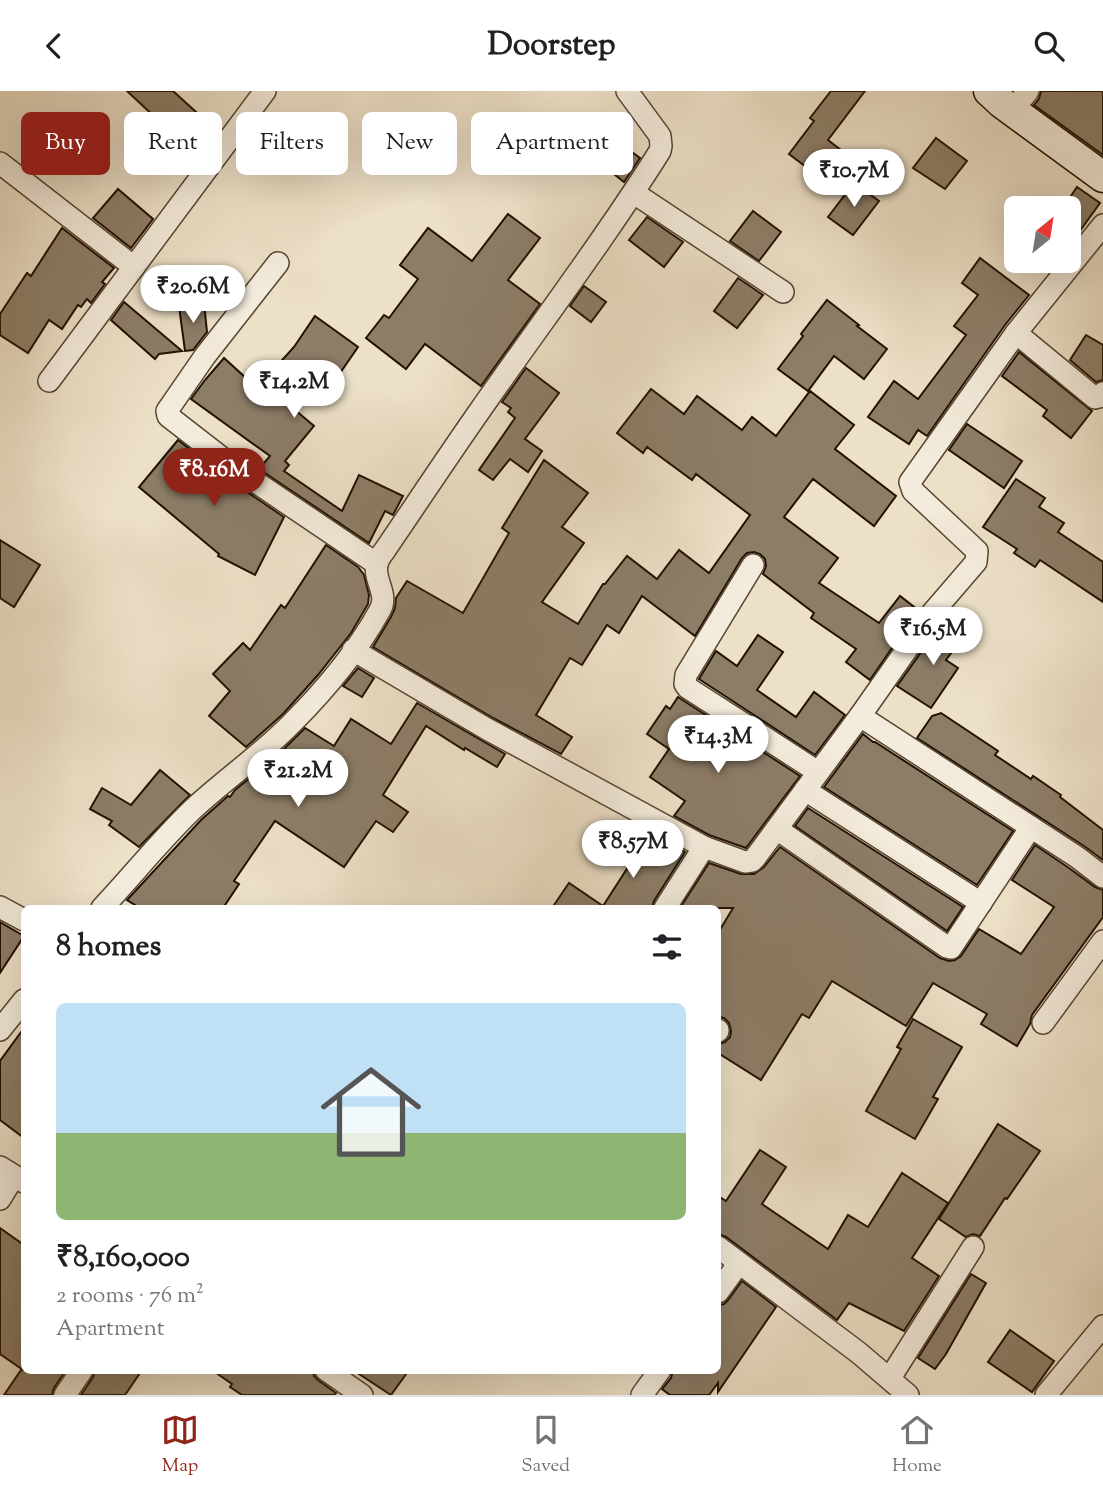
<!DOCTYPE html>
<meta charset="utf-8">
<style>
body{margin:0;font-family:"Sorts Mill Goudy",serif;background:#f2f2f2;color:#202124;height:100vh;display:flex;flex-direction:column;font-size:26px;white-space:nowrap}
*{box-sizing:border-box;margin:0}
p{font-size:23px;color:#757577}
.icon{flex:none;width:38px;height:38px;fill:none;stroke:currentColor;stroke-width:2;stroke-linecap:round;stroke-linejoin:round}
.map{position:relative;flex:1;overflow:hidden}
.details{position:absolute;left:21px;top:814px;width:700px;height:469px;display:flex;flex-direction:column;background:#fff;border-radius:10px;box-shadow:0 7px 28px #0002}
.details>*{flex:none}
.top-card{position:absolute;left:21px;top:21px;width:700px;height:63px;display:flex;gap:14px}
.needle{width:46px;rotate:30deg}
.tools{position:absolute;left:1004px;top:105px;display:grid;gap:14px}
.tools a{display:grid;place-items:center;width:77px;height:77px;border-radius:10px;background:#fff;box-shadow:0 7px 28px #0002;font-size:35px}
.price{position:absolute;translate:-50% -60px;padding:0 16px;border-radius:24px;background:#fff;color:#222;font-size:23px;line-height:46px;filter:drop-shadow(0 2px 4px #0008)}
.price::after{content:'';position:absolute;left:50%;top:42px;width:21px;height:16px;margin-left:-10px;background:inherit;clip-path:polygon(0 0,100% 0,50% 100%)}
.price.current{background:#8f2418;color:#fff}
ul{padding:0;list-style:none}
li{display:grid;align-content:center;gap:14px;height:371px;padding:0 35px}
li span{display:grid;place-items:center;height:217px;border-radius:10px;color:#555}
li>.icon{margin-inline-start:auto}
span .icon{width:126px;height:126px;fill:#fffc;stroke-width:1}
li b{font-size:30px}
h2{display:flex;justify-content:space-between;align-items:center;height:84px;padding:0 35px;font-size:30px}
.tag{padding:0 24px;border-radius:10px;background:#fff;box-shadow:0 7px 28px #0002;font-size:24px;line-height:63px}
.tag.current{background:#8f2418;color:#fff}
header{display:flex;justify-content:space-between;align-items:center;height:91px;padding:0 35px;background:#fff;font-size:32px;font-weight:700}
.tab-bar{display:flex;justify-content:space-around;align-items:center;height:98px;border-top:2px solid #e0e0e0;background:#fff;font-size:19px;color:#757577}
.tab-bar a{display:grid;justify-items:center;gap:4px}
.tab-bar .current{color:#8f2418}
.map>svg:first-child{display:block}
</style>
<header><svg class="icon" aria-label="back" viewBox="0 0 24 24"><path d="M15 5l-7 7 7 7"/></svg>Doorstep<svg class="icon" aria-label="search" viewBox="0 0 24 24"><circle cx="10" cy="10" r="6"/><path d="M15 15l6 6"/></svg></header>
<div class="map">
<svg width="1103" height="1304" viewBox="0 0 1103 1304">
<rect width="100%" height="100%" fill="#ece0c7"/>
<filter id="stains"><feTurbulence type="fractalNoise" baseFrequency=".00286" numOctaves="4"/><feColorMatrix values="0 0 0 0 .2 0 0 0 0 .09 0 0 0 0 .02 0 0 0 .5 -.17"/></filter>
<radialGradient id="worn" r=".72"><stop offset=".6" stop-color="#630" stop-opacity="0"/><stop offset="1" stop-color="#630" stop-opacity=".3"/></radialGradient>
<g fill="#8c7d67" stroke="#231100" stroke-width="2">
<path d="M127,0H173L218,41L195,72L170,48L174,44Z"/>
<path d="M831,0H865L828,49L855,70L834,97L789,63L814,30L810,27Z"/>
<path d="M1041,0H1103V64L1034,14L1039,8Z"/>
<path d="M936,47L967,70L945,98L913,77Z"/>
<path d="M617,50L640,67L624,91L600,72Z"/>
<path d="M854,92L879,110L853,144L828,126Z"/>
<path d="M1077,96L1100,112L1069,155V108Z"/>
<path d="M118,98L153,128L131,157L93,127Z"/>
<path d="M753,120L781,141L759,170L730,150Z"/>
<path d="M508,123L540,147L508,189L540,213L481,295L425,253L406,278L366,247L384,224L389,227L418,188L400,174L428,137L472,170Z"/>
<path d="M647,126L683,151L664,176L629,149Z"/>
<path d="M62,137L114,177L102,191L105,193L91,212L87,208L81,216L78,214L62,238L49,229L28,262L0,244V223L27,182L31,185Z"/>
<path d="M980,167L1029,204L1005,234L927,345L918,339L909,353L868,326L894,290L918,308L966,244L954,235L978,204L962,192Z"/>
<path d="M738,187L763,204L737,237L714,220Z"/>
<path d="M584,195L606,211L591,231L570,215Z"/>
<path d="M827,209L859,234L857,235L887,258L864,288L834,265L808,300L778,278L803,245L801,243Z"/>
<path d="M124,211L182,260L159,263L155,268L111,229Z"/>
<path d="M204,212L207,241L193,259L185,260L179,215Z"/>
<path d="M315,225L358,256L336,288L326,282L295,319L314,335L285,370L289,374L284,380L342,420L359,384L403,405L393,424L385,420L369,452L259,378L270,365L191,308L205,289L224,267L257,297L294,256Z"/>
<path d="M1086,244L1103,254V289L1096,291L1070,269Z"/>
<path d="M1019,261L1092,320L1071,347L1043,325L1047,319L1002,285Z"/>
<path d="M526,277L559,302L525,348L542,360L528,381L510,368L493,389L479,379L515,327L508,321L511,317L502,311Z"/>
<path d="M651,298L684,323L697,305L742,339L752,326L776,345L810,300L854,334L835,358L896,405L874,435L813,388L784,426L838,467L819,492L879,532L900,505L918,519L870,589L846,571L856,558L811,527L814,522L763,483L766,475L765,468L760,463L754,461L747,462L742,467L695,545L642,505L619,542L607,534L582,574L570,567L536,624L572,646L561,663L493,627L373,556L391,526L395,517L396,507L407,490L463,522L509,442L502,437L544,369L588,402L562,436L584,452L542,511L578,533L603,493H605L627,465L657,488L679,459L709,482L750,424L696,383L692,389L647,356L643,362L617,342Z"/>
<path d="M967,333L1022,370L1004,397L949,359Z"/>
<path d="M178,349L228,388L284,426L255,484L218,465L219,463L139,396Z"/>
<path d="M1016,388L1045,407L1039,416L1064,432L1058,441L1103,471V511L1040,469L1035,476L1014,462L1017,458L983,436Z"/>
<path d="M0,449L40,474L14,516L0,507Z"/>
<path d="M326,454L358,476L364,484L369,504L368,513L351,542L318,584L283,623L246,656L209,625L230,600L213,583L243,552L250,559L281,514L285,517Z"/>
<path d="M944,529L964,545L946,569L958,577L931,617L897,595Z"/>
<path d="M758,544L783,561L757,599L796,626L814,601L845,624L815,664L699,588L716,560L737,575Z"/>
<path d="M358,577L374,587L362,606L343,595Z"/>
<path d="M678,606L800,685L746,757L709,744L674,725L685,710L650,686L669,658L647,643L666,615L670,618Z"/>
<path d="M417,612L505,663L497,676L465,657L464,659L426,635L383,704L408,721L393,741L376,730L344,776L275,730L234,790L239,793L223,817H140L127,809L201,729L228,705L230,706L235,699L277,665L305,637L334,655L351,628L391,653Z"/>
<path d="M941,622L998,660L995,664L1031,688L1033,685L1061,704L1060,706L1103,739V769L1084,755L917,647L932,625Z"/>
<path d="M863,643L873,651H875L1013,740L977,794L824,696Z"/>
<path d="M160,679L190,704L139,756L109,734L112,730L90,718L102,697L131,714Z"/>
<path d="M808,717L963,816L947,840L795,735Z"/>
<path d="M648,745L657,751L660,747L685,761L654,810L652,817H552L569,792L603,815Z"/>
<path d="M1035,754L1069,777L1095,796L1103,799V826L1032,924L1030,933L1017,955L981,933L987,923L933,892L906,935L832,890L809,927L802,923L761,989L718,962V953L725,951L730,946L731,940L729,932L724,927L718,926V842L733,817H680L709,772L741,783H754L764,776L780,756L940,867L949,870L955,869L961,865L979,838L1021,863L1054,816L1012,789Z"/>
<path d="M0,831L24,845L0,882Z"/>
<path d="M913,928L962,956L933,1006L938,1008L915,1048L866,1020L901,958L897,956Z"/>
<path d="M24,937V1047L0,1029V970Z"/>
<path d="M998,1033L1040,1060L1007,1108L1005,1107L980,1145L973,1143L966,1146L939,1128Z"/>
<path d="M760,1059L786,1076L762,1113L828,1158L848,1124L868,1136L902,1082L948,1112L912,1167L939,1185L904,1240L849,1212L837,1229L726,1146L718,1143V1105L726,1110Z"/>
<path d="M0,1137L24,1154V1279H66L54,1297L52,1304H4L21,1279H23L0,1263Z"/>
<path d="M971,1183L986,1192L946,1263L935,1278L918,1267Z"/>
<path d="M742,1190L776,1216L718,1301V1292L709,1304H670L662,1298L671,1287L673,1279H718V1214L724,1213L728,1209Z"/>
<path d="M1010,1239L1054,1270L1032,1301L988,1271Z"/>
<path d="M95,1279H142L125,1304H81L93,1286Z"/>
<path d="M212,1279H313L314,1285L318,1289L336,1302L334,1304H242L230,1296L232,1293Z"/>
<path d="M353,1279H409L391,1304Z"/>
</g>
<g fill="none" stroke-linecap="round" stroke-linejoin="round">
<defs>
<g id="street">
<path d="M1013,19L1028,0"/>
<path d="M0,72L134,176"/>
<path d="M634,102L783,201"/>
<path d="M278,172L205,265L167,320L168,325L235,377L377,473"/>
<path d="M1016,242L1095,307L1102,305L1103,302"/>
<path d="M49,290L265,0"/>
<path d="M753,474L686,584L685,593L688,597L818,681"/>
<path d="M353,559L487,638L704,756"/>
<path d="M860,625L1077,766L1103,786"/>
<path d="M805,699L981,812"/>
<path d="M777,738L947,856L951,857L1031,736"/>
<path d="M0,816L24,829"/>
<path d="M102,817C132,785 160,750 192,719C224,689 261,664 292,632C324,600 358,559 380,519C389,503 373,489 377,473C378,468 382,463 385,459C417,412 448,365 481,318C541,232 604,149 660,60L661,55L660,45L627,0"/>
<path d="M665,817L704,756L745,771L752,770L755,767L860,625L933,521L976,471L977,460L913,400L910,391L1016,242L1103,134"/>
<path d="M1043,932L1103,850"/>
<path d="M0,939L24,909"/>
<path d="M718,940V939"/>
<path d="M0,1076L24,1091"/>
<path d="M0,1108L14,1085"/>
<path d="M718,1156L859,1262L908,1304"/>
<path d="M718,1201L739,1172"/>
<path d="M326,1279L362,1304"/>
<path d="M890,1287L973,1156"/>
<path d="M65,1304L82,1279"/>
<path d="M642,1304L660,1279"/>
<path d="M1046,1304L1103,1235"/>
</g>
<path id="secondary" d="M989,0L1002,12L1103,86"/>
</defs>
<use href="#street" stroke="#554532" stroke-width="24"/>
<use href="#secondary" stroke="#231100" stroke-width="33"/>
<use href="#street" stroke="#f3ebdb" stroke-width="21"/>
<use href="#secondary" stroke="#f3ebdb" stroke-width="30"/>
</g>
<rect width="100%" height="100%" filter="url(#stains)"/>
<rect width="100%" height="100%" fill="url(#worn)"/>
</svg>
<div class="tools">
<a><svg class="needle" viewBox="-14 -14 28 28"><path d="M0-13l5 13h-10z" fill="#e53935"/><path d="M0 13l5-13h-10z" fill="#757577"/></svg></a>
</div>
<b class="price" style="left:854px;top:118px">₹10.7M</b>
<b class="price" style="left:193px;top:234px">₹20.6M</b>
<b class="price" style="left:294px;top:329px">₹14.2M</b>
<b class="price current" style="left:214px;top:417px">₹8.16M</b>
<b class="price" style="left:933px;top:576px">₹16.5M</b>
<b class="price" style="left:718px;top:684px">₹14.3M</b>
<b class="price" style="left:298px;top:718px">₹21.2M</b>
<b class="price" style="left:633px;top:789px">₹8.57M</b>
<div class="top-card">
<a class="tag current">Buy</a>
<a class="tag">Rent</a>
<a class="tag">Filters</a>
<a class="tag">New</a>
<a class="tag">Apartment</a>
</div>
<section class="details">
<h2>8 homes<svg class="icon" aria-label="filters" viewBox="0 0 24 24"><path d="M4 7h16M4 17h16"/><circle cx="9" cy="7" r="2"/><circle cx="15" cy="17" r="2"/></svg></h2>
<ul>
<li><span style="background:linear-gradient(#bfe0f5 60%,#8fb573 0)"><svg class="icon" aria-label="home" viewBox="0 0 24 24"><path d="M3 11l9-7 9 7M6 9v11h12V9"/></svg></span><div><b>₹8,160,000</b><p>2 rooms · 76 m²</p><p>Apartment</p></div></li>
</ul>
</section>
</div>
<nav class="tab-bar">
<a class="current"><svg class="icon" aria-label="map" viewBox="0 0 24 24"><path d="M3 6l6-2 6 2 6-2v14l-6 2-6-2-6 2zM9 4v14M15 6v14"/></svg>Map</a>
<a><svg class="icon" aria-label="saved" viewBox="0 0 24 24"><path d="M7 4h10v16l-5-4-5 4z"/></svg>Saved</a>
<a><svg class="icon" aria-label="home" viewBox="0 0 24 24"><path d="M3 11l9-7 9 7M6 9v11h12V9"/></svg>Home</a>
</nav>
